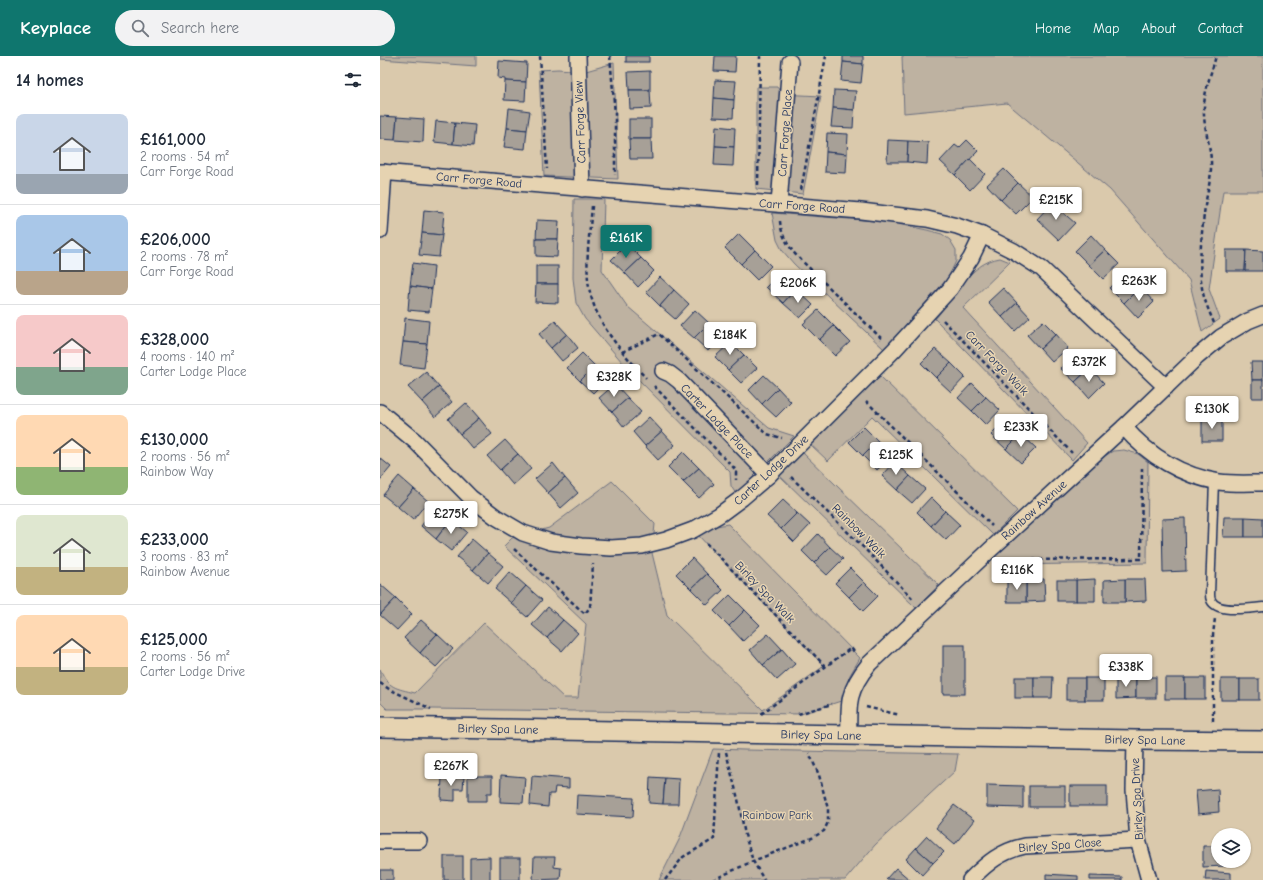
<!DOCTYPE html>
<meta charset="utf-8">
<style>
body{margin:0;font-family:"Comic Neue",sans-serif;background:#f2f2f3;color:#1f2937;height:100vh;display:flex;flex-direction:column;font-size:15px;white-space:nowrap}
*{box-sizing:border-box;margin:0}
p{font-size:13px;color:#747a83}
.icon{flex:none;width:22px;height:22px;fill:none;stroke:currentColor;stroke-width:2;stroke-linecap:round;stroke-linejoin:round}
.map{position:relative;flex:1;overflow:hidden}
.drawer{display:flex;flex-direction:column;background:#fff;width:380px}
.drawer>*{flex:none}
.tools{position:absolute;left:831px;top:772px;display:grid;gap:8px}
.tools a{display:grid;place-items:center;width:40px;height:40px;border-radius:50%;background:#fff;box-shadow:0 1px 3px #0004;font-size:20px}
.price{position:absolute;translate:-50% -34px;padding:0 9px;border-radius:4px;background:#fff;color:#222;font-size:13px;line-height:26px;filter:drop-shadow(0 1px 2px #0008)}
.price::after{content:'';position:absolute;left:50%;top:24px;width:12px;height:9px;margin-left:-6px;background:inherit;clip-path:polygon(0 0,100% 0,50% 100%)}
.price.on{background:#0f766e;color:#fff}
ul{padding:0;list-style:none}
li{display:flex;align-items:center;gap:12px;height:100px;padding:0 16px}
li+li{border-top:1px solid #e0e1e3}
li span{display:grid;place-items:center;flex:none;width:112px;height:80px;border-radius:8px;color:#555}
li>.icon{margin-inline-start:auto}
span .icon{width:48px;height:48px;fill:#fffc;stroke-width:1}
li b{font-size:17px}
h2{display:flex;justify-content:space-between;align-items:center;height:48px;padding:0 16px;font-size:17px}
header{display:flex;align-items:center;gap:24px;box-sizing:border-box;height:56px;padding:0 20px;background:#0f766e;color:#fff}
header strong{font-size:19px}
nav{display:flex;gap:22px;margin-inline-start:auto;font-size:14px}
.search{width:280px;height:36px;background:#f2f2f3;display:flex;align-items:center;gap:10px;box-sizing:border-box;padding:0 14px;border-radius:22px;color:#747a83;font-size:15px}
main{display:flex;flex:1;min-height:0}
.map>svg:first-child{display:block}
</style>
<header>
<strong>Keyplace</strong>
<div class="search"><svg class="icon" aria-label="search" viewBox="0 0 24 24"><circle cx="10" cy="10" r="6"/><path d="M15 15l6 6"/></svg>Search here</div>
<nav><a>Home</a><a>Map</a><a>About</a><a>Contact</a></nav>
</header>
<main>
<section class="drawer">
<h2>14 homes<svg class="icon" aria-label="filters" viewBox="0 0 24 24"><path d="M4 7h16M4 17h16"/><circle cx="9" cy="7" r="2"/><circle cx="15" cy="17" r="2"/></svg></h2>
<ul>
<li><span style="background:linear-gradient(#c9d6e8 75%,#9aa5b1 0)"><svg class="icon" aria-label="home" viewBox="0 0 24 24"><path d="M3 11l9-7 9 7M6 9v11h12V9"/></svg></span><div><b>£161,000</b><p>2 rooms · 54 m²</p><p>Carr Forge Road</p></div></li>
<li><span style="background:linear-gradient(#a9c7e8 70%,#b9a48a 0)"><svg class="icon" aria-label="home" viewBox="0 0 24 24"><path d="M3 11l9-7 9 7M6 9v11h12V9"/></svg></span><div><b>£206,000</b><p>2 rooms · 78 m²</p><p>Carr Forge Road</p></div></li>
<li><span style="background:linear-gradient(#f6c9c9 65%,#7fa58c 0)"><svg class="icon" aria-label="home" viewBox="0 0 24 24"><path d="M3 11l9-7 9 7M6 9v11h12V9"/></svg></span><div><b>£328,000</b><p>4 rooms · 140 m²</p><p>Carter Lodge Place</p></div></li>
<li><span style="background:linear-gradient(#ffd9b3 65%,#8fb573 0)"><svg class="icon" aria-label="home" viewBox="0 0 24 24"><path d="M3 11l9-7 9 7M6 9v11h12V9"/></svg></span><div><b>£130,000</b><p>2 rooms · 56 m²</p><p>Rainbow Way</p></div></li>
<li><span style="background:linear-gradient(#dfe7d0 65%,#c2b280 0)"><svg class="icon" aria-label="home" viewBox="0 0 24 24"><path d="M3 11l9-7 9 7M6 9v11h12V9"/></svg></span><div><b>£233,000</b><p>3 rooms · 83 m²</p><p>Rainbow Avenue</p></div></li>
<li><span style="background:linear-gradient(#ffd9b3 65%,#c2b280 0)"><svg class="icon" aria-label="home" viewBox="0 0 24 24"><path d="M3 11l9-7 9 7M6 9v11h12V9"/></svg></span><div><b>£125,000</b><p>2 rooms · 56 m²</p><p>Carter Lodge Drive</p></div></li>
</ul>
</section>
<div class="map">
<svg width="883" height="824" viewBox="0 0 883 824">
<rect width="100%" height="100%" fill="#dac9ac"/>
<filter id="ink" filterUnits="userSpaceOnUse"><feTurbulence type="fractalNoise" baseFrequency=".025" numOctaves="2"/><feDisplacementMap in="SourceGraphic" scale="8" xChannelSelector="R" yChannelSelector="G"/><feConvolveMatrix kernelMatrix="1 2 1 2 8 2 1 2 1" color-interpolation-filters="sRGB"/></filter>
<g filter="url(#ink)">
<g fill="#beb2a1" stroke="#6c7080">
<path d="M0,0H96V10L0,3Z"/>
<path d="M522,0H883V135H843L829,233L840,263L822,276L809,224L730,134L627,47L524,57Z"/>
<path d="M234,7L238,123L164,120L159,14L178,13L206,15Z"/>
<path d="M376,31H397L402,38L441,40L423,138L376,133Z"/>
<path d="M194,143H224L222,214L247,250L389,372L414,380L356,438L351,430L350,416L249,314L205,263L196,247L193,222Z"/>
<path d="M392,157L508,166L547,174L562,178L570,184L576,194V205L568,222L504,293L414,208L402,194L397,184Z"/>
<path d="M620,202L630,206L583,252L707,387L692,404L555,263C574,242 589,207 620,202Z"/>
<path d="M499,319L637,455L613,479L492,360L448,405L430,388Z"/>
<path d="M744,394L758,398L768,406L767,507L623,509L613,501L723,401L733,395Z"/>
<path d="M422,396L559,529L536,552L399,419Z"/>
<path d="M232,425L275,468L272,497L287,559L383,654L444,610L313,474L348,468L480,602L470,619L461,645L421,658L51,653H7L0,646V613C9,633 16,632 35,637L104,567L184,642H198L206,568L124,490L132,482L169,472Z"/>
<path d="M333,693L365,694L578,698L575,715L495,789L465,824H279L299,784Z"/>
</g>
<g fill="#a7a097" stroke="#1b2f5e">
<rect x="246" y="0" width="23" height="6"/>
<path d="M335,0H356L355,16L334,15Z"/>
<path d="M463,0H483V8L463,6Z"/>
<path d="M119,5L147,7L146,26L125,25V23L118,22Z"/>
<path d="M463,6L483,8L481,27L461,25Z"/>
<path d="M270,15V34H249L248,16Z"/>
<path d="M335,24L356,25L354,44L334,42Z"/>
<path d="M125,25L146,26L145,45L124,44Z"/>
<path d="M249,34H270L271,52L250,53Z"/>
<path d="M454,34L476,35L474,54L453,52Z"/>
<path d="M334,42L354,44L353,62L333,61Z"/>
<path d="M129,52L150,55L147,74L127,72Z"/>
<path d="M453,52L474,54L473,72L451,71Z"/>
<path d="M0,60L17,61L15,84L0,83Z"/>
<path d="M17,61L44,63L43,86L15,84Z"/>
<rect x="249" y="63" width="22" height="20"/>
<path d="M56,65L75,67L73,88L54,86Z"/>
<path d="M75,67L95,69L93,90L73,88Z"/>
<path d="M336,70L355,72L354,91L335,90Z"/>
<path d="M127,72L147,74L145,93L124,91Z"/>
<path d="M447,77L468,78L467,98L446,96Z"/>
<path d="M249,83H271L272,103H250Z"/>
<path d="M508,84L528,85L527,106H507Z"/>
<path d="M587,84L598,95L575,119L560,105L575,89L579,92Z"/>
<path d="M528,85L548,86L547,108L527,106Z"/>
<path d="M335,90L354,91L353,110L334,109Z"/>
<path d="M446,96L467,98L466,117L445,116Z"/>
<path d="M590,103L605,118L590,134L575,119Z"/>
<path d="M624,113L638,127L621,144L607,129Z"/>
<path d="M638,127L653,141L636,158L621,144Z"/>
<path d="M672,147L695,167L679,184L657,163Z"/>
<path d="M44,154L64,156L62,179L42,177Z"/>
<path d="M157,164L179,165L178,183H156Z"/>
<path d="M42,177L62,179L59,201L39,199Z"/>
<path d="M359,178L375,194L361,208L345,192Z"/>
<path d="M711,179L725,194L709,209L695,195Z"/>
<path d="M156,183H178L177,201L156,200Z"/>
<path d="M247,188L261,202L245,217L231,204Z"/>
<path d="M375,194L391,210L377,224L361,208Z"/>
<path d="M725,194L739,208L723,223L709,209Z"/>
<path d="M846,194H866L865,215H846Z"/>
<path d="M866,194L883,195V215H865Z"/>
<path d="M261,202L274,215L258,231L245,217Z"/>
<path d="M33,207L54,210L52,233L30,230Z"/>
<rect x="156" y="210" width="22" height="18"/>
<path d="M745,217L760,231L744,247L729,232Z"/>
<path d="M399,218L416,233L403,247L386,231Z"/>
<path d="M280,221L294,234L280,250L266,236Z"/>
<path d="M156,228H178V247L155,246Z"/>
<path d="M30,230L52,233L49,256L28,254Z"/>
<path d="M760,231L774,246L758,262L744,247Z"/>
<path d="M623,232L637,247L622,261L608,246Z"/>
<path d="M416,233L433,249L420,262L403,247Z"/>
<path d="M294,234L309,248L295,263L280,250Z"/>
<path d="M637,247L650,261L635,275L622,261Z"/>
<path d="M315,254L329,267L314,282L300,270Z"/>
<path d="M438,254L454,270L439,284L423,268Z"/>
<path d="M25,262L49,265L47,288L23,286Z"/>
<path d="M175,265L187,278L171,292L159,278Z"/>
<path d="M663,265L676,278L660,293L647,279Z"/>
<path d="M329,267L342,279L328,295L314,282Z"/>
<path d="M454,270L470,286L455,300L439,284Z"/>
<path d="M187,278L198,292L182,305L171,292Z"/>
<path d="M676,278L688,292L672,306L660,293Z"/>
<path d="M23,286L47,288L44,312L20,309Z"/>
<path d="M351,286L364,299L348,314L335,301Z"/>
<path d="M555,293L571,307L556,322L541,307Z"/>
<path d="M202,297L215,310L200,325L187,312Z"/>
<path d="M696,297L710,312L695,326L680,312Z"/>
<path d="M364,299L377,312L361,327L348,314Z"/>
<path d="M871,306H883V324H872Z"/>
<path d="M571,307L585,321L571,336L556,322Z"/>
<path d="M215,310L228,322L213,337L200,325Z"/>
<path d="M710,312L724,327L709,342L695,326Z"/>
<path d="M46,316L59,331L42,346L28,331Z"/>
<path d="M384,319L398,332L382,348L369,334Z"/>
<rect x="872" y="324" width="11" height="18"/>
<path d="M592,327L606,341L592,355L578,342Z"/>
<path d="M235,328L248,342L232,356L219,342Z"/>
<path d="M59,331L72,346L55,361L42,346Z"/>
<path d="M398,332L411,346L396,361L382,348Z"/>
<path d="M606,341L620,354L606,369L592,355Z"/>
<path d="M248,342L261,356L244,371L232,356Z"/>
<rect x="822" y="342" width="20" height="21"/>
<path d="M86,347L99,362L80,378L68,363Z"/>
<path d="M269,361L282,375L265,390L253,376Z"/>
<path d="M99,362L112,378L93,393L80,378Z"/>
<path d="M627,363L641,378L626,393L611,379Z"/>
<rect x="822" y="363" width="20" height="22"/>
<path d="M484,371L498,385L483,400L469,386Z"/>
<path d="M282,375L295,389L278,404L265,390Z"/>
<path d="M641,378L656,392L641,407L626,393Z"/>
<path d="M125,384L138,398L120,414L107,400Z"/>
<path d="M498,385L512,400L497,414L483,400Z"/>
<path d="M303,396L319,412L303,426L288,411Z"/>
<path d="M138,398L151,413L133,429L120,414Z"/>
<path d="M0,402L11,411L0,424Z"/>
<path d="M515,406L530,420L517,434L502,420Z"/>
<path d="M173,407L185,422L168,437L155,423Z"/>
<path d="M319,412L334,428L319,442L303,426Z"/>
<path d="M19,420L34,433L18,451L3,439Z"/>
<path d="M530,420L545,433L532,447L517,434Z"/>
<path d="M185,422L198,437L181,452L168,437Z"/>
<path d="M34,433L48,445L33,464L18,451Z"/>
<path d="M551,441L565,455L551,470L537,456Z"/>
<path d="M403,444L417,457L401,473L387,460Z"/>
<path d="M56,451L71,463L56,483L41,470Z"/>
<path d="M565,455L580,469L566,484L551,470Z"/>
<path d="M417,457L430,469L414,486L401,473Z"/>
<path d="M844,461H865V481H843Z"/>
<path d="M865,461L883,462V481H865Z"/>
<path d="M805,462L806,515L783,516L782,463Z"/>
<path d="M71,463L87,476L71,495L56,483Z"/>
<path d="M438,478L450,491L434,507L422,495Z"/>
<path d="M92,483L108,497L93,514L77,501Z"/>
<path d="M450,491L463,503L447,519L434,507Z"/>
<path d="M108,497L123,510L108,527L93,514Z"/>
<path d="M312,502L327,518L311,533L296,518Z"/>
<path d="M470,512L484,526L469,541L455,527Z"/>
<path d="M130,516L146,530L131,547L115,533Z"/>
<path d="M327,518L343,534L327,549L311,533Z"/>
<path d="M646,523H664L665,545L646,546Z"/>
<path d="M646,523V546H627V524Z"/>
<path d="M715,523V545H696V524Z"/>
<path d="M745,523H765L766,545L745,546Z"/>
<path d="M745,523V546H724V524Z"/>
<rect x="677" y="524" width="19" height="21"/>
<path d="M484,526L498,540L483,555L469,541Z"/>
<path d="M0,528L16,542L0,559Z"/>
<path d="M146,530L162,544L147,561L131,547Z"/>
<path d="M350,539L365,554L349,570L334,555Z"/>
<path d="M16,542L32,558L17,574L0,559Z"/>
<path d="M168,551L183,564L167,582L152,569Z"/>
<path d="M365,554L380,569L363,585L349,570Z"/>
<path d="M41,564L57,578L40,597L24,582Z"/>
<path d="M183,564L198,577L182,595L167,582Z"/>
<path d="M57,578L73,593L56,611L40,597Z"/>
<path d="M388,578L402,593L383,609L370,594Z"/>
<rect x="563" y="589" width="22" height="49"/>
<path d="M402,593L415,608L397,624L383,609Z"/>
<rect x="635" y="621" width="19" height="21"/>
<path d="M654,621H673L672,642H654Z"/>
<path d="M736,621H756V642L736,643Z"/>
<rect x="756" y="621" width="20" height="21"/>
<rect x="686" y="622" width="19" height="22"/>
<rect x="705" y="622" width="19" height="22"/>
<rect x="785" y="622" width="20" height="21"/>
<rect x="805" y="622" width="20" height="21"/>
<rect x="841" y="623" width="19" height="21"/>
<rect x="860" y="623" width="19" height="21"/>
<path d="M121,719L145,721L143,747L120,746Z"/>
<path d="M62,720L84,721L83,733H75V745L61,744Z"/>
<path d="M88,720H112V737H107V745H88Z"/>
<path d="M152,720L189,723V732L175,731L174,738H169L168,751L150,749Z"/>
<path d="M270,721L285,722L283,748L269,747Z"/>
<path d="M285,722L299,723L298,748H283Z"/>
<path d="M607,729L643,730V752L607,751Z"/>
<rect x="649" y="730" width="36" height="21"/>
<rect x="690" y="730" width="37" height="20"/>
<path d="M838,733L839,756L818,758L816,735Z"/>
<path d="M197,739L254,742L253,761L196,758Z"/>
<path d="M574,749L594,764L575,788L556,772Z"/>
<path d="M547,780L564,796L553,807L536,792Z"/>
<path d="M823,790H838V805H846V810L823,811Z"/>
<path d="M536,792L553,807L542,819L526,803Z"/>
<rect x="64" y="800" width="19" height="24"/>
<path d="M110,801V824H90V802Z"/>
<path d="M154,801H175L174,811L181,812L180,823L153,824Z"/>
<rect x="120" y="802" width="20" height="22"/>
<path d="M516,812L530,824L506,823Z"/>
<rect x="0" y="814" width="13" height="10"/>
<path d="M826,815L851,817V824H825Z"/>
<path d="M666,818L698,820V824H666Z"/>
<path d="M710,820L742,821V824H710Z"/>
</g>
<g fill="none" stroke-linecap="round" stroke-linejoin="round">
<defs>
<path id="service" d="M834,425L830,538C830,540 830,542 831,544C837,558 870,552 883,551"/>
<g id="minor">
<path d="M198,0L202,133"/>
<path d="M0,116L481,155L547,163L577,170L602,179L634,195L662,213L786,331"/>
<path d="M399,148L410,6"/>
<path d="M0,175L4,116"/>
<path d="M283,315L290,318L299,325L389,419"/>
<path d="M0,356L35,385L91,442L116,461L143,477L171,486L201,490L231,492L262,490L286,484L313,474L339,459L362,442L389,419L514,294L570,233L591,202L602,179"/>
<path d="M744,371C769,400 802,420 839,426C853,428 869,427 883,427"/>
<path d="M469,679C468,646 468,634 489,608L610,494L744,371L817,301L841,281L868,265L883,259"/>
<path d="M755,684L754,734L758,784L769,824"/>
<path d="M0,785H39"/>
<path d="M590,824C607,807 621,795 645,790L758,784"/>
</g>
<path id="tertiary" d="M0,671L755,684L883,685"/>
</defs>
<use href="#service" stroke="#1b2f5e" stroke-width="11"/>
<use href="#minor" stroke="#1b2f5e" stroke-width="18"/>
<use href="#tertiary" stroke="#1b2f5e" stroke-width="22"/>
<g stroke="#1b2f5e" stroke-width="2.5" stroke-dasharray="4 3" stroke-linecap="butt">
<path d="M160,0L167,113"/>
<path d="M230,0L235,58V119"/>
<path d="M378,129L380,0"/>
<path d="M421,134L446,0"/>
<path d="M212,150C210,174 206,199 208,224C212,264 240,294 266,322"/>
<path d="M400,165C401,178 407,188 415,198L502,283"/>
<path d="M563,264L692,397"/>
<path d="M834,267C829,255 824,244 822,232C818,206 822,175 825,150C827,137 831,124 831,111C832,91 823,73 824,53C824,35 831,18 836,0"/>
<path d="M242,296L279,278L387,378L402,382"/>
<path d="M274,330L356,414V424"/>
<path d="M486,345L612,470"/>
<path d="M411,421L483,491L533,543"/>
<path d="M326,487L445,610"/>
<path d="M134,493L205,558L210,551L213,508"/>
<path d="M624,504L761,503L762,412"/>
<path d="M0,627L9,633L51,653"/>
<path d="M486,651L520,659"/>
<path d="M381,658L471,592L476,598"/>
<path d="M418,658L452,648"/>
<path d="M833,665V579L835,562"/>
<path d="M346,696L358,743L365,779L373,805L384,824"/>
<path d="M285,824L303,801L334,783L339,696"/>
<path d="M333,824L373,805L432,782L444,775L448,766V753L439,719L429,697"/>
</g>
<use href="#service" stroke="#e6d3b1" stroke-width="8"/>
<use href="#minor" stroke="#e6d3b1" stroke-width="15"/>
<use href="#tertiary" stroke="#e6d3b1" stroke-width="19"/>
</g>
</g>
<g text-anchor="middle" stroke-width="3" stroke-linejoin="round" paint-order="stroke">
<g font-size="12" fill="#1b2f5e" stroke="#e6d3b1">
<text transform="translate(200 66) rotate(-92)" y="4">Carr Forge View</text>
<text transform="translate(405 77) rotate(-86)" y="4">Carr Forge Place</text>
<text transform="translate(99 124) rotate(5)" y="4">Carr Forge Road</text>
<text transform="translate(422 150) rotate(4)" y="4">Carr Forge Road</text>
<text transform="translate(617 307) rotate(46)" y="4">Carr Forge Walk</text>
<text transform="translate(337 365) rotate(46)" y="4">Carter Lodge Place</text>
<text transform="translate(391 414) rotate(-43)" y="4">Carter Lodge Drive</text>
<text transform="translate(654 454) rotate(-42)" y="4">Rainbow Avenue</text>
<text transform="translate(479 475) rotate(45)" y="4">Rainbow Walk</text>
<text transform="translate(385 536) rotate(46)" y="4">Birley Spa Walk</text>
<text transform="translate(118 673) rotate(1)" y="4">Birley Spa Lane</text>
<text transform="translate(441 679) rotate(1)" y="4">Birley Spa Lane</text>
<text transform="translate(765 684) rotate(1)" y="4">Birley Spa Lane</text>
<text transform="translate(757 743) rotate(-93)" y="4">Birley Spa Drive</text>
<text transform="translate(680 789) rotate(-4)" y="4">Birley Spa Close</text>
</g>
<g font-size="12" fill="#334368" stroke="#e6d3b1">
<text x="397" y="763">Rainbow Park</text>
</g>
</g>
</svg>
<div class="tools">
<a><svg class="icon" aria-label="layers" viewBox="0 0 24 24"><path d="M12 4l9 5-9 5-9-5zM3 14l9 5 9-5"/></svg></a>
</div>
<b class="price" style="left:676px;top:165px">£215K</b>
<b class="price on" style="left:246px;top:203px">£161K</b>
<b class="price" style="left:759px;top:246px">£263K</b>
<b class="price" style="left:418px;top:248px">£206K</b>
<b class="price" style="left:350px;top:300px">£184K</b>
<b class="price" style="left:709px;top:327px">£372K</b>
<b class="price" style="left:234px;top:342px">£328K</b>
<b class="price" style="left:832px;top:374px">£130K</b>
<b class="price" style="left:641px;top:392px">£233K</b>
<b class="price" style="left:516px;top:420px">£125K</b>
<b class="price" style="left:71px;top:479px">£275K</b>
<b class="price" style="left:637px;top:535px">£116K</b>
<b class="price" style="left:746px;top:632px">£338K</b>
<b class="price" style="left:71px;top:731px">£267K</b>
</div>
</main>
